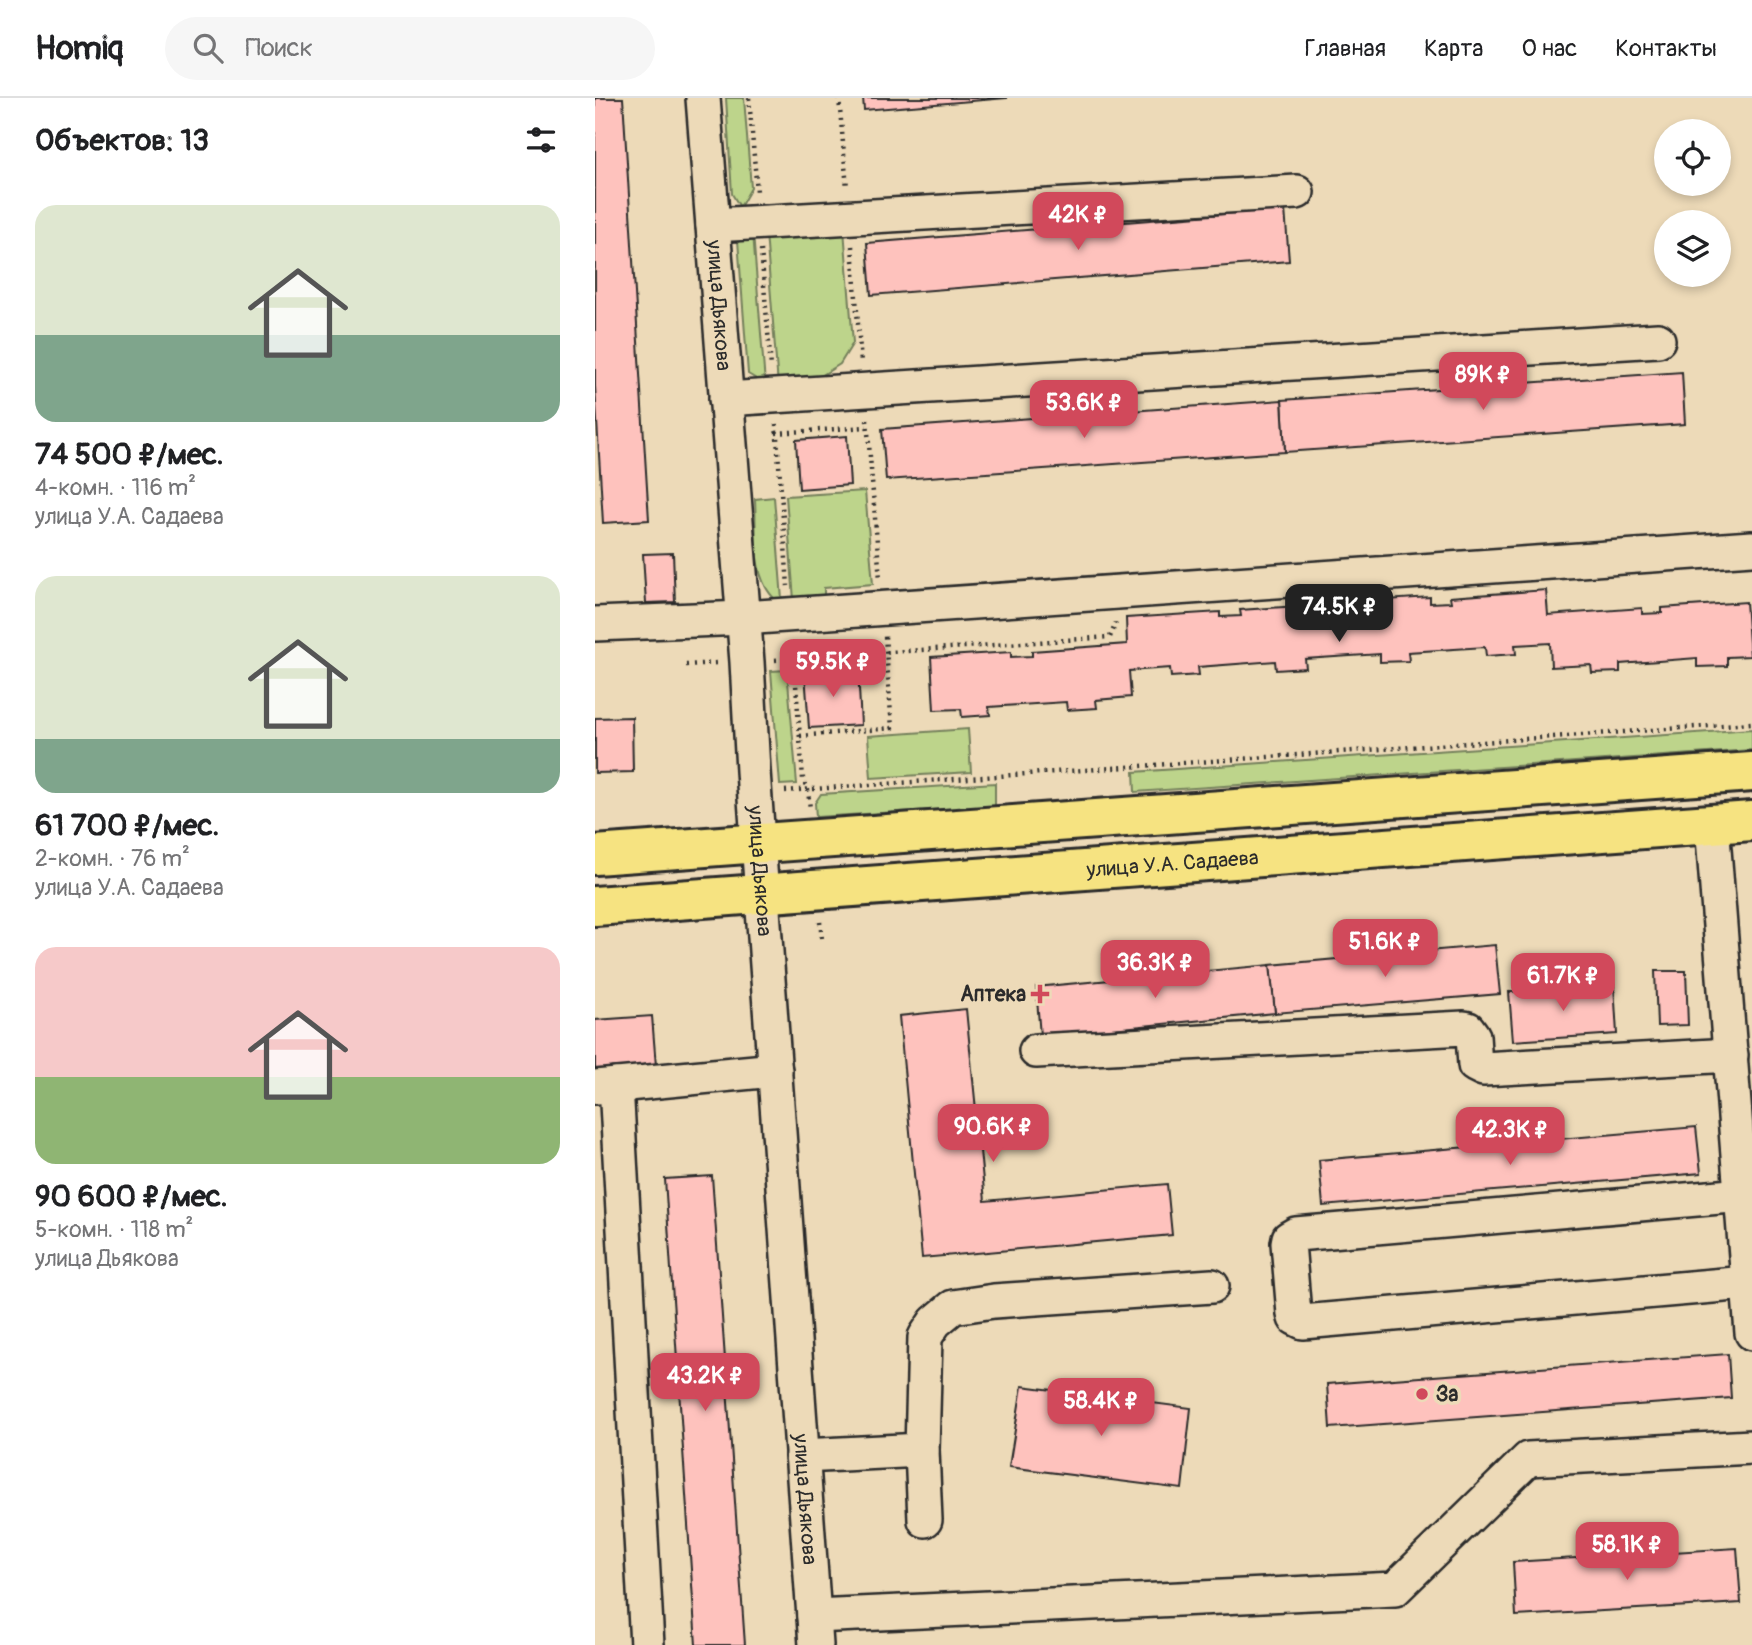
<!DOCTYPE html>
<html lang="ru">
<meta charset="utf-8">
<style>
body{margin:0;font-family:Pangolin,sans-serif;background:#f6f6f6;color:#202124;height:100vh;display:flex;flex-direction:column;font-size:26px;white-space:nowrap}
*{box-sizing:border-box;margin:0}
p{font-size:23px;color:#757577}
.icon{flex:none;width:38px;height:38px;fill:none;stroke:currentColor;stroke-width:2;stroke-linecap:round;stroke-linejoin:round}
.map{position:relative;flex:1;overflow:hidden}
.side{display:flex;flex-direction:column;background:#fff;width:595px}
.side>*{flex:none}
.buttons{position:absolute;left:1059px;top:21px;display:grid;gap:14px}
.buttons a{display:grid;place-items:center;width:77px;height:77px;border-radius:50%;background:#fff;box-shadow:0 4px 10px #0003;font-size:35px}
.price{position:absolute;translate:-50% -60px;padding:0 16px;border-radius:14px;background:#d1495b;color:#fff;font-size:23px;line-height:46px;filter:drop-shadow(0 2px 4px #0008)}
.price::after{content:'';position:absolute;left:50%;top:42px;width:21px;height:16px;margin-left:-10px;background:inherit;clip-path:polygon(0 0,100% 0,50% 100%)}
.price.active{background:#222;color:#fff}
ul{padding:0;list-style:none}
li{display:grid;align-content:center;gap:14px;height:371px;padding:0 35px}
li span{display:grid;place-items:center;height:217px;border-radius:21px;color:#555}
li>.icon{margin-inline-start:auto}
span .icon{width:126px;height:126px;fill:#fffc;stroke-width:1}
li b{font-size:30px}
h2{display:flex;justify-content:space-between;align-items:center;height:84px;padding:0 35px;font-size:30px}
header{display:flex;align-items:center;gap:42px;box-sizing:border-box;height:98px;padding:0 35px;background:#fff;border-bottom:2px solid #e0e0e0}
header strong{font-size:33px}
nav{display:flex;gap:38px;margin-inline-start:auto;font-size:24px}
.search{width:490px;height:63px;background:#f6f6f6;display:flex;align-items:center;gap:18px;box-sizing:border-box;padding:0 24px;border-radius:38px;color:#757577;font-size:26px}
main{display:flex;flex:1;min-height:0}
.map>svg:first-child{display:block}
</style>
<header>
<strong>Homiq</strong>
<div class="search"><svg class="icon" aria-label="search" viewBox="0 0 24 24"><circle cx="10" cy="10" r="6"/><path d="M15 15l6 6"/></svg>Поиск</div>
<nav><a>Главная</a><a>Карта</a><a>О нас</a><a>Контакты</a></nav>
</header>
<main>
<section class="side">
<h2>Объектов: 13<svg class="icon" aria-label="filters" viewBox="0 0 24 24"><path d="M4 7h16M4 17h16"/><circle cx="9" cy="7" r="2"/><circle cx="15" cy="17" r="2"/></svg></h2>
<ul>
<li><span style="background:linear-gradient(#dfe7d0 60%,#7fa58c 0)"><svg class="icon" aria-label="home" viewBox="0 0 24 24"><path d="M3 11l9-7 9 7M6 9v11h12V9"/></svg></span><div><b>74 500 ₽/мес.</b><p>4-комн. · 116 m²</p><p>улица У.А. Садаева</p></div></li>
<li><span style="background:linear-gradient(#dfe7d0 75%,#7fa58c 0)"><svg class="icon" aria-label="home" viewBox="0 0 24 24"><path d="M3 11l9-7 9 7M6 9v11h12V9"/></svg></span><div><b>61 700 ₽/мес.</b><p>2-комн. · 76 m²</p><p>улица У.А. Садаева</p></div></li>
<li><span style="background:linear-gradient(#f6c9c9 60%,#8fb573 0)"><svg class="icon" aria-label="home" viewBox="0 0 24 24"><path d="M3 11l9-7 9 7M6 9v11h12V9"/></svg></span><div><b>90 600 ₽/мес.</b><p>5-комн. · 118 m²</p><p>улица Дьякова</p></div></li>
</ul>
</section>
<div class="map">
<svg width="1157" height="1547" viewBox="0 0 1157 1547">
<rect width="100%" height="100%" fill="#eddab8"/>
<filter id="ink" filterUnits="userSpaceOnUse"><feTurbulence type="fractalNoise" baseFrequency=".0143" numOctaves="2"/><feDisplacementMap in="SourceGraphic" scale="14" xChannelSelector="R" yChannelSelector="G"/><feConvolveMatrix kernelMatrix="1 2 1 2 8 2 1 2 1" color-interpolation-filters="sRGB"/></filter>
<g filter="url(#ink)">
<g fill="#bdd48b" stroke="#74805b" stroke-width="2">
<path d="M131,0H149L156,90L145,109L137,96Z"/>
<path d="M249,131L258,245L245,266L213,286L183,288L171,135Z"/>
<path d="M158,135L170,286L153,276L143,142Z"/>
<path d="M270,393L278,486L229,490V500L199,502L191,398Z"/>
<path d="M179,399L187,502H181C155,479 162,433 160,401Z"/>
<path d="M192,572L202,686L185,687L176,573Z"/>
<path d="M373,631L376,674L276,680L273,638Z"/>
<path d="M1157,631V652L540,694L539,674Z"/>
<path d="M400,685V708L221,719L220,705L226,696Z"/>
</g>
<g fill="#fec2bd" stroke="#2b2b2b" stroke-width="2">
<path d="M0,0H28L54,422L8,425L0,288Z"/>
<path d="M268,0H412L269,12Z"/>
<path d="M690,111L694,163L276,197L272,145Z"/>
<path d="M1087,274L1090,326L690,354L687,302Z"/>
<path d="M687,302L690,354L291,382L287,331Z"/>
<path d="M252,338L255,387L204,391L201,342Z"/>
<path d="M78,455L80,504L51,505L48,456Z"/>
<path d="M951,492L953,517L1047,510V516L1067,515V510L1151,504L1155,558L1132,559V568L1102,569V560L1025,566V574L997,575L996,567L956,569L955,545L920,547L921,556L891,558L890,549L813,554L814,563L785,564V556L710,561L711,570L681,572L680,563L603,569L604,577L576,579L575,570L534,573L536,599L501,602L502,610L472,612L471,604L394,609L395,617L367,619L366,611L339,612L336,559L416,554V559L437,558V553L532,546L531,520L625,514V519L646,518L645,512L835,499V505L856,504L855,499Z"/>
<path d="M263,572L266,627L214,630L210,575Z"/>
<path d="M37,619L38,674L0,675V620Z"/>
<path d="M900,847L905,896L680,915L675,867Z"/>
<path d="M675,867L680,915L445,938L441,889Z"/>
<path d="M1060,873H1091L1093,927L1062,928Z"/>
<path d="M1019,887L1022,936L918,943L914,894Z"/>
<path d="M371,911L390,1103L572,1086L577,1137L327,1160L304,918Z"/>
<path d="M57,918L61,968L0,972V922Z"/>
<path d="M1101,1029L1106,1075L728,1108L724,1062Z"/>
<path d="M117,1078L122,1147L150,1547H101L70,1081Z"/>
<path d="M1133,1256L1136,1300L735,1330L732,1286Z"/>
<path d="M427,1288L596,1310L587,1391L414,1369Z"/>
<path d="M1142,1450L1146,1505L921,1518L918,1464Z"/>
</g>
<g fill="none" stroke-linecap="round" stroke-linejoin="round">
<defs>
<g id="minor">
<path id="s1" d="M108,0L152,564L158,673L221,1547"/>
<path d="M118,127L702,94"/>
<path d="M131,301L1063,242"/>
<path d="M0,526L149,520L1157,450"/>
<path d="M1117,726L1157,1235"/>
<path d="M441,953L869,930L873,931L878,938L880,967L888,971L1136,957"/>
<path d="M21,987L52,1547"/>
<path d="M1,989L180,972"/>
<path d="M1148,1097L701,1136L694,1140L693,1145L699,1216L700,1220L708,1224L1152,1185"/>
<path d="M207,1358L327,1352"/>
<path d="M330,1422L327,1352L330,1239L340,1224L358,1209L399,1203L617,1188"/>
<path d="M219,1518L800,1491L933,1361L1157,1349"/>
</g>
<g id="major">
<path d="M0,757L1157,674"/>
<path id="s2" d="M0,808L1157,723"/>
</g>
</defs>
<use href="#minor" stroke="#2b2b2b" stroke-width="38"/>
<use href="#major" stroke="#2b2b2b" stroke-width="44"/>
<g stroke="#2b2b2b" stroke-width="4.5" stroke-dasharray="2 5" stroke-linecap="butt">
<path d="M154,0L162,94"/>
<path d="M244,0L252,90"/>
<path d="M257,148L266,265"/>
<path d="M166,152L176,269"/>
<path d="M272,322L285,481"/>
<path d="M181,326L193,488"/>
<path d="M181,335L272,329"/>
<path d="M198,546L208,681L213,692L215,711"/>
<path d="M180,562L515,539L521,525"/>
<path d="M91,567L122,565"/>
<path d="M205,638L297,630L290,538"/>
<path d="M190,693L1157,625"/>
<path d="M225,824L227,841"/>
</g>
<use href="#minor" stroke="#eddab8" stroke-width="33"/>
<use href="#major" stroke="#f6e381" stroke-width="38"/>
</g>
</g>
<g fill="#d1495b" stroke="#eddab8" stroke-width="2.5">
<path d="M441.5 885.5h7v7h7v7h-7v7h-7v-7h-7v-7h7z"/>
<circle cx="827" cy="1296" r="7"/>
</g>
<g text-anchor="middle" stroke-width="7" stroke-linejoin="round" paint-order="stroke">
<g font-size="21" fill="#2b2b2b" stroke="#eddab8">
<text dy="7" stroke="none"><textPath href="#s1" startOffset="208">улица Дьякова</textPath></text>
<text dy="7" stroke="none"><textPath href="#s2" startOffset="579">улица У.А. Садаева</textPath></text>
<text dy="7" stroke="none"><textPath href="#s1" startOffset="775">улица Дьякова</textPath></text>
<text dy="7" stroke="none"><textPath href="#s1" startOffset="1405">улица Дьякова</textPath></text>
</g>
<g font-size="21" font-weight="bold" fill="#2b2b2b" stroke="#eddab8" text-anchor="end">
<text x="431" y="903">Аптека</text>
<text x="841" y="1303" text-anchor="start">За</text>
</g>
</g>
</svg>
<div class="buttons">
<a><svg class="icon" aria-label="locate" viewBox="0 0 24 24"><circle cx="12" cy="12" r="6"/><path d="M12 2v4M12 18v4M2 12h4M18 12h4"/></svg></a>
<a><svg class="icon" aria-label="layers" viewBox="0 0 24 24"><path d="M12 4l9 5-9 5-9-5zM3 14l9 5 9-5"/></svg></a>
</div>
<b class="price" style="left:483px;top:154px">42K ₽</b>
<b class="price" style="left:888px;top:314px">89K ₽</b>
<b class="price" style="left:489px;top:342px">53.6K ₽</b>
<b class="price active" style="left:744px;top:546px">74.5K ₽</b>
<b class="price" style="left:238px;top:601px">59.5K ₽</b>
<b class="price" style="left:790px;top:881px">51.6K ₽</b>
<b class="price" style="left:560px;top:902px">36.3K ₽</b>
<b class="price" style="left:968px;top:915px">61.7K ₽</b>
<b class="price" style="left:398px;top:1066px">90.6K ₽</b>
<b class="price" style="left:915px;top:1069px">42.3K ₽</b>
<b class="price" style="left:110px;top:1315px">43.2K ₽</b>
<b class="price" style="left:506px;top:1340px">58.4K ₽</b>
<b class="price" style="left:1032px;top:1484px">58.1K ₽</b>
</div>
</main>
